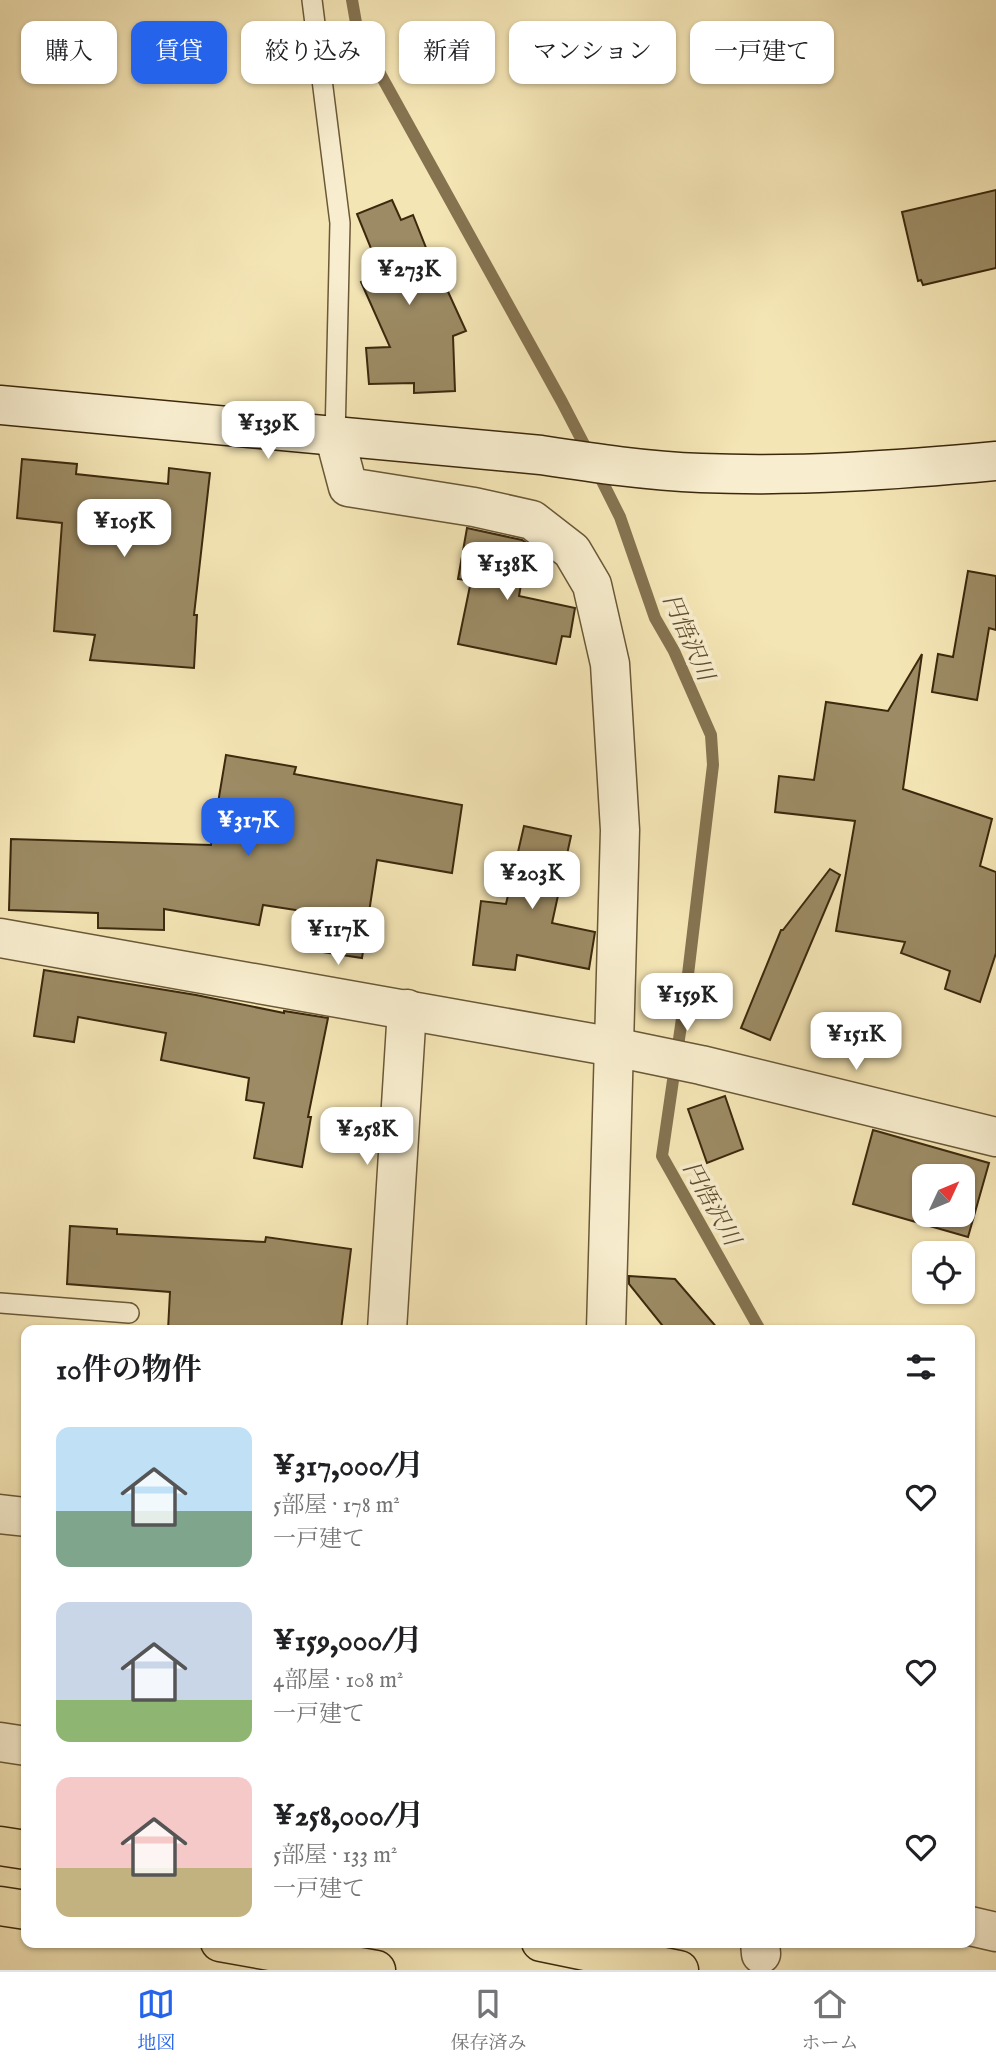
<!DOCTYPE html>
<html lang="ja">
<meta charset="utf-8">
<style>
body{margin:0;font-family:"IM FELL English","Noto Serif JP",serif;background:#f2f2f2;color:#202124;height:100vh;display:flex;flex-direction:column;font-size:26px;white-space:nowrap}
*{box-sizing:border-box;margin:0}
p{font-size:23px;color:#757577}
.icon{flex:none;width:38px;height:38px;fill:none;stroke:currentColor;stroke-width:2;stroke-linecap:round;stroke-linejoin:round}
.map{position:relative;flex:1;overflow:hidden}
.panel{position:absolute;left:21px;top:1325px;width:954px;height:623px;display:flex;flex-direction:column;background:#fff;border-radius:14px;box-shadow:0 2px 5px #0004}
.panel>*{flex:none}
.guide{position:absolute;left:21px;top:21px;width:956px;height:63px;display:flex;gap:14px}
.needle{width:46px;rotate:46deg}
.fabs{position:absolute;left:912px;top:1164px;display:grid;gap:14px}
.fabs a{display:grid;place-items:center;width:63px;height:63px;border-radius:14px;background:#fff;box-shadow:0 2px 5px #0004;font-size:35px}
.price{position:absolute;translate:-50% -60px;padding:0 16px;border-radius:14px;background:#fff;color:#222;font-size:23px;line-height:46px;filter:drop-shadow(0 2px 4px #0008)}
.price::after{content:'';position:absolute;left:50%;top:42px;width:21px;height:16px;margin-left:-10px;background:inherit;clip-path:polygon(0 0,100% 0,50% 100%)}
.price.selected{background:#2563eb;color:#fff}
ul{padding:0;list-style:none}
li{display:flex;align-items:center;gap:21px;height:175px;padding:0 35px}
li span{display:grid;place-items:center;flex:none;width:196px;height:140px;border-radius:14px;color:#555}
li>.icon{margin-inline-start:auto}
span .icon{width:84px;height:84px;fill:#fffc;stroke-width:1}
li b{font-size:30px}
h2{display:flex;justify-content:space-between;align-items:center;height:84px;padding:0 35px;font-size:30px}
.pill{padding:0 24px;border-radius:14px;background:#fff;box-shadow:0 2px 5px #0004;font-size:24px;line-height:63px}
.pill.selected{background:#2563eb;color:#fff}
.menu{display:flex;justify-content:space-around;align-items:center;height:98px;border-top:2px solid #e0e0e0;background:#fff;font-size:19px;color:#757577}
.menu a{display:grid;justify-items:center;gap:4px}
.menu .selected{color:#2563eb}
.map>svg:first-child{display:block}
</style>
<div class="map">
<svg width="996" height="1970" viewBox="0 0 996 1970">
<rect width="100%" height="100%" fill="#f4e5b5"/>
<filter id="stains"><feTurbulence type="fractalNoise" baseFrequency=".00286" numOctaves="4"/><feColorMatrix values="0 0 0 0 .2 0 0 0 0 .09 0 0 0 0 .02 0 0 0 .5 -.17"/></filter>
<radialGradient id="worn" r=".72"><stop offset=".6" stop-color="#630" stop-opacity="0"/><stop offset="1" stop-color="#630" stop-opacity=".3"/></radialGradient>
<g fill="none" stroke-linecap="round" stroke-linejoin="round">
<g stroke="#857350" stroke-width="12">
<path d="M352,0L358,34L562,402L589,454"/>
<path d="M597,471L620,517L655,618L674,651L711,735L713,765L686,991L662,1156L760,1330"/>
</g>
</g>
<g fill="#9c8b64" stroke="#3c290d" stroke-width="2" fill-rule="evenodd">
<path d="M996,190V268L923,285L921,280L918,281L902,212Z"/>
<path d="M392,200L401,220L413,215L436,273L439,272L466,331L453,336L455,391L414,393V383L369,384L366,348L390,347L361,282L381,273L357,214Z"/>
<path d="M22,459L77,464L76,474L168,484L169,468L210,473L194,615H197L194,668L90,660L95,635L54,631L62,523L17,518Z"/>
<path d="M467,528L522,540L528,544L519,596L575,608L570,637L562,636L556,664L458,644L471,581L458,579Z"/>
<path d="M968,571L996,576V630L989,628L977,700L932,692L938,654L953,657Z"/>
<path d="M922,654L903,789L992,819L980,866L996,872V953L980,1002L945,989L950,971L901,953L905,942L836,931L855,821L775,812L779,776L814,780L826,702L888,711Z"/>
<path d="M226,755L296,767L294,774L462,805L452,873L377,860L362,958L322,952L328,915L263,905L259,925L164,909V930L98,928V913L9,910L11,839L211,845Z"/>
<path d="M524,826L571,836L552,923L595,932L589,969L517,955L515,970L473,965L481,901L506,904Z"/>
<path d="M830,869L840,875L770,1040L741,1028L781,930H783Z"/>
<path d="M44,970L196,995L284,1013V1011L328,1018L308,1117H311L302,1167L254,1158L264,1103L246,1100L249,1078L161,1060L166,1033L78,1017L74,1042L34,1036Z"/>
<path d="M725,1096L743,1149L707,1163L688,1109Z"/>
<path d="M873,1130L989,1163L968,1237L853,1204ZM924,1176H962V1214H924Z"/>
<path d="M70,1226L117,1229V1234L265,1242L266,1237L351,1249L341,1330H168L170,1292L67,1284Z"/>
<path d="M629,1276L675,1279L719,1330H666L629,1284Z"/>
</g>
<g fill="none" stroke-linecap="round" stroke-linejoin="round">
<defs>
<g id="lane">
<path d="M312,0L340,223L335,438"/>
<path d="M0,1303L129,1313"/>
</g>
<g id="street">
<path d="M335,438L348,487L474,507L532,520L572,551L592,585L610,664L620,830L606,1330"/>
<path d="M0,938L614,1047L701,1065L996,1137"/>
<path d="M387,1330L407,1009"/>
<path d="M0,1514L26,1517"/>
<path d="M0,1742L26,1746"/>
<path d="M970,1926L996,1932"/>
<path d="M760,1942L761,1954"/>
</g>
<path id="secondary" d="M0,405L541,455C594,463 647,471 701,473C799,477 898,470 996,461"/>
<g id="highway">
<path d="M0,1846L26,1850"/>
<path d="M0,1906L26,1910"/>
<path d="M220,1942L376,1970"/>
<path d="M541,1942L679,1970"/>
</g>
</defs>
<use href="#lane" stroke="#6a5837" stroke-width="22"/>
<use href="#street" stroke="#6a5837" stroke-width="41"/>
<use href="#secondary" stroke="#3c290d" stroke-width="41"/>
<use href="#highway" stroke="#3c290d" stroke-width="41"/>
<use href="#lane" stroke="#f8eecf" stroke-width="19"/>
<use href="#street" stroke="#f8eecf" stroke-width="38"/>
<use href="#secondary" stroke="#f8eecf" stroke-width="38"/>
<use href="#highway" stroke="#f4e5b5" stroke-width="38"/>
</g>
<g text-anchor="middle" stroke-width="7" stroke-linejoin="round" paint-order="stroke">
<g font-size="23" font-style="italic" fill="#604e2e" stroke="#f8eecf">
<text transform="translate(689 637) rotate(66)" y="8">円悟沢川</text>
<text transform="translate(712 1203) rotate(61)" y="8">円悟沢川</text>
</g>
</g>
<rect width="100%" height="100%" filter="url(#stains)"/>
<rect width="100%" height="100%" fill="url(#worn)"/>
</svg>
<div class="fabs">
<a><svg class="needle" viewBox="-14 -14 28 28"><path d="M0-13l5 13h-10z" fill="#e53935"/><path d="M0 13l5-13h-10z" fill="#757577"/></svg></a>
<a><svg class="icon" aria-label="locate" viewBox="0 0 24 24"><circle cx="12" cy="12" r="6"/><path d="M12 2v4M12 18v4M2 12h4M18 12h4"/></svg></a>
</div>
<b class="price" style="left:409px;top:307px">¥273K</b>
<b class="price" style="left:268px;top:461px">¥139K</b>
<b class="price" style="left:124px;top:559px">¥105K</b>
<b class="price" style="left:507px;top:602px">¥138K</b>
<b class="price selected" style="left:248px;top:858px">¥317K</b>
<b class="price" style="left:532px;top:911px">¥203K</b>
<b class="price" style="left:338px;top:967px">¥117K</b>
<b class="price" style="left:687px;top:1033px">¥159K</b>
<b class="price" style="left:856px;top:1072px">¥151K</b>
<b class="price" style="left:367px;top:1167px">¥258K</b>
<div class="guide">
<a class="pill">購入</a>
<a class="pill selected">賃貸</a>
<a class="pill">絞り込み</a>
<a class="pill">新着</a>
<a class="pill">マンション</a>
<a class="pill">一戸建て</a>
</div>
<section class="panel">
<h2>10件の物件<svg class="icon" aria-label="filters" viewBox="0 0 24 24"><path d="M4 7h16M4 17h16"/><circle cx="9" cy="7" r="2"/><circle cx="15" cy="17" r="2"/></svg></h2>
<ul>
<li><span style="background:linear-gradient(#bfe0f5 60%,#7fa58c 0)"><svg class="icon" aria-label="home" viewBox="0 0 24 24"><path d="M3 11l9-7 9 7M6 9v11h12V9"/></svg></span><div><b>¥317,000/月</b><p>5部屋 · 178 m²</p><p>一戸建て</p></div><svg class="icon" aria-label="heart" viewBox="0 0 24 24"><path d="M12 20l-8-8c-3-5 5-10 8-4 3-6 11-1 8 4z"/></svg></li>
<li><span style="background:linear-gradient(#c9d6e8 70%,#8fb573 0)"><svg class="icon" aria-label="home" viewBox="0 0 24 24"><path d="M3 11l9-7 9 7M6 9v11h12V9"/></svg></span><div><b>¥159,000/月</b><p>4部屋 · 108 m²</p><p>一戸建て</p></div><svg class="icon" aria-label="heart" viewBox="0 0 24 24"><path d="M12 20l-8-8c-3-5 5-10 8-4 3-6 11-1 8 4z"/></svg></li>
<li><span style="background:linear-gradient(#f6c9c9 65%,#c2b280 0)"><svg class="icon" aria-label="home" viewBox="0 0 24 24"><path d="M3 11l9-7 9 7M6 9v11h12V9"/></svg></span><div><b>¥258,000/月</b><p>5部屋 · 133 m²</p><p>一戸建て</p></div><svg class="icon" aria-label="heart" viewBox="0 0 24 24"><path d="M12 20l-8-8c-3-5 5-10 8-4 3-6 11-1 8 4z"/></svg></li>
</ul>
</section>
</div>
<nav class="menu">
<a class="selected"><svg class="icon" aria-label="map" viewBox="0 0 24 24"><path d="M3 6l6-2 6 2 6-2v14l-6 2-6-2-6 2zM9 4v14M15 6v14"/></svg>地図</a>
<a><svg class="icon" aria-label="saved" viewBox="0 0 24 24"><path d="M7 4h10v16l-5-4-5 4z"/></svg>保存済み</a>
<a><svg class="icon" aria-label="home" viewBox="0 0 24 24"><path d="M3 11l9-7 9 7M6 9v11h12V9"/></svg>ホーム</a>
</nav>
